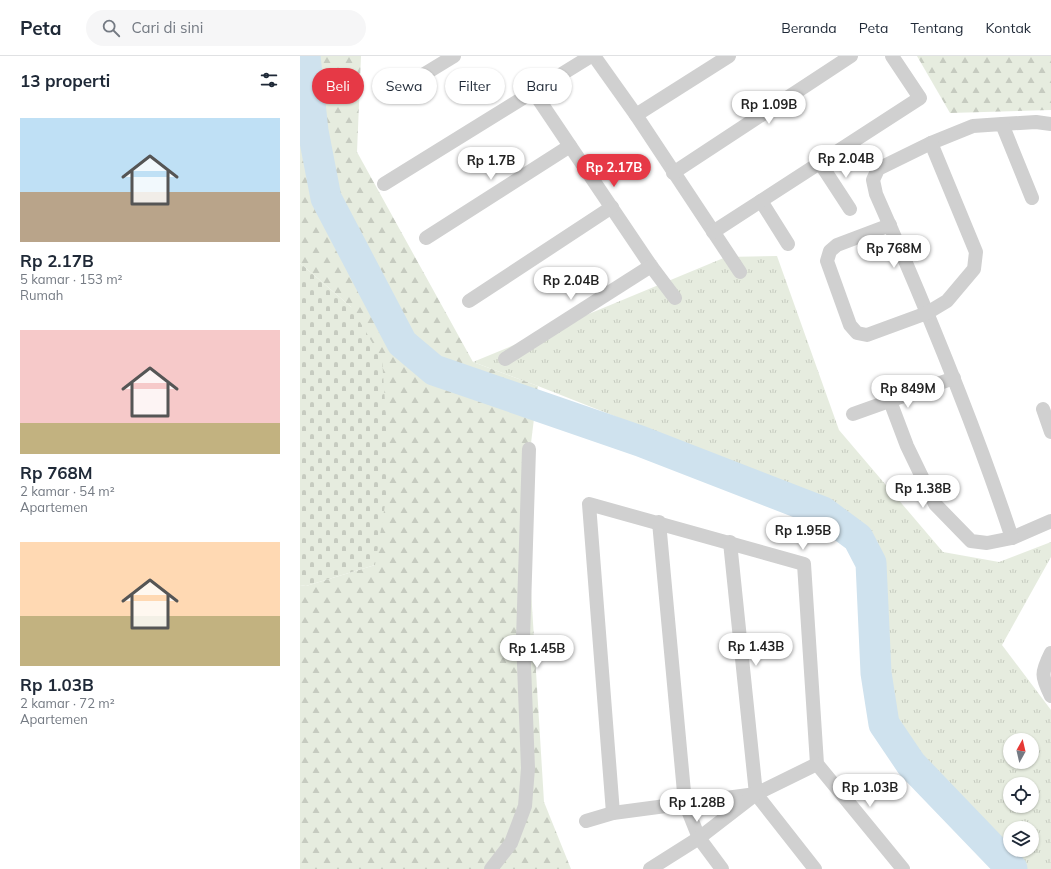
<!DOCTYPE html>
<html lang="id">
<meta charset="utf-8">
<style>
body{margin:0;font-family:Mulish,sans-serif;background:#f6f6f7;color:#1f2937;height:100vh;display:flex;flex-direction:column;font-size:15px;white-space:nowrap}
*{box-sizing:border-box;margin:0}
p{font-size:13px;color:#747a83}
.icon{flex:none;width:22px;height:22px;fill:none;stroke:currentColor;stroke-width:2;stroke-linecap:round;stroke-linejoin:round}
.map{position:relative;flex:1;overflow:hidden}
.panel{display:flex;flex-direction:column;background:#fff;width:300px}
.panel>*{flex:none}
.banner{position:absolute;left:12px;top:12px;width:380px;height:36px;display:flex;gap:8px}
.needle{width:26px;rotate:8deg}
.tools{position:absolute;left:703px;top:677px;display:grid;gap:8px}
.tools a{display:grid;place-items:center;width:36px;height:36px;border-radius:50%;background:#fff;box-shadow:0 1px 3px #0004;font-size:20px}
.price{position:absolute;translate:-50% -34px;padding:0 9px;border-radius:14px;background:#fff;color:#222;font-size:13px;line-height:26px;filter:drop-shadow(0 1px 2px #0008)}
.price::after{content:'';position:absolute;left:50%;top:24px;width:12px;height:9px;margin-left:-6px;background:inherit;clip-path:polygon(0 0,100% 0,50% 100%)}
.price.active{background:#e63946;color:#fff}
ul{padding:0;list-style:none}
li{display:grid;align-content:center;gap:8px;height:212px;padding:0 20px}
li span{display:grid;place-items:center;height:124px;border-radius:0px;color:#555}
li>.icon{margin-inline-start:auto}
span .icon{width:72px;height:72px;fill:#fffc;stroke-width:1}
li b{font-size:17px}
h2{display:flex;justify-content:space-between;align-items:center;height:48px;padding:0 20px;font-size:17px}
.chip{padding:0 14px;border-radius:18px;background:#fff;box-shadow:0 1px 3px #0004;font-size:14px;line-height:36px}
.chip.active{background:#e63946;color:#fff}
header{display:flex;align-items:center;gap:24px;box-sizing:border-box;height:56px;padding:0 20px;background:#fff;border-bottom:1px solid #e0e1e3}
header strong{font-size:19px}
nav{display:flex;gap:22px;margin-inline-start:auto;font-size:14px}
.search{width:280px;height:36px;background:#f6f6f7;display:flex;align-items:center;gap:10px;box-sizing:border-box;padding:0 14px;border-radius:22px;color:#747a83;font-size:15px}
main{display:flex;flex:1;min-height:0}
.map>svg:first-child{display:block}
</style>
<header>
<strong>Peta</strong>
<div class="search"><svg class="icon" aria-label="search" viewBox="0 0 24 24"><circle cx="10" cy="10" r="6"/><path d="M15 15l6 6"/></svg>Cari di sini</div>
<nav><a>Beranda</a><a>Peta</a><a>Tentang</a><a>Kontak</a></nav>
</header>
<main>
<section class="panel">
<h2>13 properti<svg class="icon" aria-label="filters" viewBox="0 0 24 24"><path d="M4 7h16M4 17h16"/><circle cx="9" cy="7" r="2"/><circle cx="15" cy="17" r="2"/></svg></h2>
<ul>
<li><span style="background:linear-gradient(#bfe0f5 60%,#b9a48a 0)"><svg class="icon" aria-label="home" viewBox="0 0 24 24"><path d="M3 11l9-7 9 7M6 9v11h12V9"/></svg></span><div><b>Rp 2.17B</b><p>5 kamar · 153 m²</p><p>Rumah</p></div></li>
<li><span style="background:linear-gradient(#f6c9c9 75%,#c2b280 0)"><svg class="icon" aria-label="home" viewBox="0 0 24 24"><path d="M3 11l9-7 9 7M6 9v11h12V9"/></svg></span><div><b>Rp 768M</b><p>2 kamar · 54 m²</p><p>Apartemen</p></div></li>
<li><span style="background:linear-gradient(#ffd9b3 60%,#c2b280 0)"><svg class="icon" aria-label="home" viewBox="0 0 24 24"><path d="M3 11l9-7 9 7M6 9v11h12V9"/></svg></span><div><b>Rp 1.03B</b><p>2 kamar · 72 m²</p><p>Apartemen</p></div></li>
</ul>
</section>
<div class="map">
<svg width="751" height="813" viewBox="0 0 751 813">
<defs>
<pattern id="grass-tufts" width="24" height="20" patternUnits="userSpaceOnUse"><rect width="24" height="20" fill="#e6ecdf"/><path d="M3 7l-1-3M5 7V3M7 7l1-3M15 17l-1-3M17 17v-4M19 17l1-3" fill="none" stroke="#c6cbc0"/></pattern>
<pattern id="forest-firs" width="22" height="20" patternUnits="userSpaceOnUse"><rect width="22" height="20" fill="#e6ecdf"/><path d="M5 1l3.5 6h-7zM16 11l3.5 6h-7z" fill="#c6cbc0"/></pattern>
<pattern id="cemetery-stones" width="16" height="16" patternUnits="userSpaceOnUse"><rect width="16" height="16" fill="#e6ecdf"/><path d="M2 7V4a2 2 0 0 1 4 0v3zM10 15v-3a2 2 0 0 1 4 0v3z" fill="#c6cbc0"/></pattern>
</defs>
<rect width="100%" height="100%" fill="#fff"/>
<path fill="url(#grass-tufts)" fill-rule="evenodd" d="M477,200L539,374L643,496L699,506L751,486V501L702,589L751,654V813H726L620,697L593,656L585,506L538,448L238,330L173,306L426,201ZM710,684H732V706H710ZM710,728H732V750H710ZM710,772H732V794H710Z"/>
<g fill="url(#forest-firs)">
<path d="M0,0H61L57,96L173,306L238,330L225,436L244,746L271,813H0V529L6,530L75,509L51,251L0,207Z"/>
<path d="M617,0H751V54L650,57Z"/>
</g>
<path fill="url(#cemetery-stones)" d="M0,207L51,251L82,303L90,419L75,509L6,530L0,529Z"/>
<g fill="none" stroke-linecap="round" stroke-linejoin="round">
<path stroke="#cfe2ee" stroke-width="31" d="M5,0L13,75L26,142L102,287L134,314L340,385L523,456L558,482L571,507L576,617L584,668L611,708L712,813"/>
<g stroke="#d0d0d0" stroke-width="14">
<path d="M294,0L336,59L440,216"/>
<path d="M233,35L351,210L375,242"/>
<path d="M95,36L154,0"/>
<path d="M336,59L429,0"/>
<path d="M702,68L736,66L751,68"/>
<path d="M520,107L550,153"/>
<path d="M373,117L551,0"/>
<path d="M84,128L291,0"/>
<path d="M732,142L702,68L673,70L631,87L578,113L573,124L576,138C626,251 673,364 712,482L751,465"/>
<path d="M461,145L488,188"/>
<path d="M590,169L537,189L530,195L527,205L550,269L557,277L567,279L627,257L647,245L674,213L676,196L631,87"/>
<path d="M413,176L620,42L592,0"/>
<path d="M126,182L270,90"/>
<path d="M169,245L312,151"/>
<path d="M205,303L351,210"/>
<path d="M590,345L607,390L635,448L671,485L687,487L712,482"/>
<path d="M743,353L751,376"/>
<path d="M553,358L654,322"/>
<path d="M359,466L385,747L399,782L422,813"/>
<path d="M430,486L456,738L515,813"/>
<path d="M751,597C741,617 741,620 751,640"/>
<path d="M313,757L289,448L504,508L517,708L603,813"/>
<path d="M286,765L313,757L456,738L517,708"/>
<path d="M191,813L211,787L225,750L228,712L223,583L229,393"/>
<path d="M350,813L399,782L456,738"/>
</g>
</g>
</svg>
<div class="tools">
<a><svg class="needle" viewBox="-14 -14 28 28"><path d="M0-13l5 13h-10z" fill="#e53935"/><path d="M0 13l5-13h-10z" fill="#747a83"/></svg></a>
<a><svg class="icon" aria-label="locate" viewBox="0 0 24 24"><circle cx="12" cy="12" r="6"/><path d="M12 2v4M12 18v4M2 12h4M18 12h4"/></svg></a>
<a><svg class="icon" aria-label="layers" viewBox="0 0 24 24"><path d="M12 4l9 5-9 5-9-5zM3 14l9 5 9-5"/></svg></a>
</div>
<b class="price" style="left:469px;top:69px">Rp 1.09B</b>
<b class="price" style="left:546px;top:123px">Rp 2.04B</b>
<b class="price" style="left:191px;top:125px">Rp 1.7B</b>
<b class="price active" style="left:314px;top:132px">Rp 2.17B</b>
<b class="price" style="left:594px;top:213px">Rp 768M</b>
<b class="price" style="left:271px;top:245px">Rp 2.04B</b>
<b class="price" style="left:608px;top:353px">Rp 849M</b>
<b class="price" style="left:623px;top:453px">Rp 1.38B</b>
<b class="price" style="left:503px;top:495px">Rp 1.95B</b>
<b class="price" style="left:456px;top:611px">Rp 1.43B</b>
<b class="price" style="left:237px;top:613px">Rp 1.45B</b>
<b class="price" style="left:570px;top:752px">Rp 1.03B</b>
<b class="price" style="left:397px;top:767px">Rp 1.28B</b>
<div class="banner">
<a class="chip active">Beli</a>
<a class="chip">Sewa</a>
<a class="chip">Filter</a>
<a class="chip">Baru</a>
</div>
</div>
</main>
